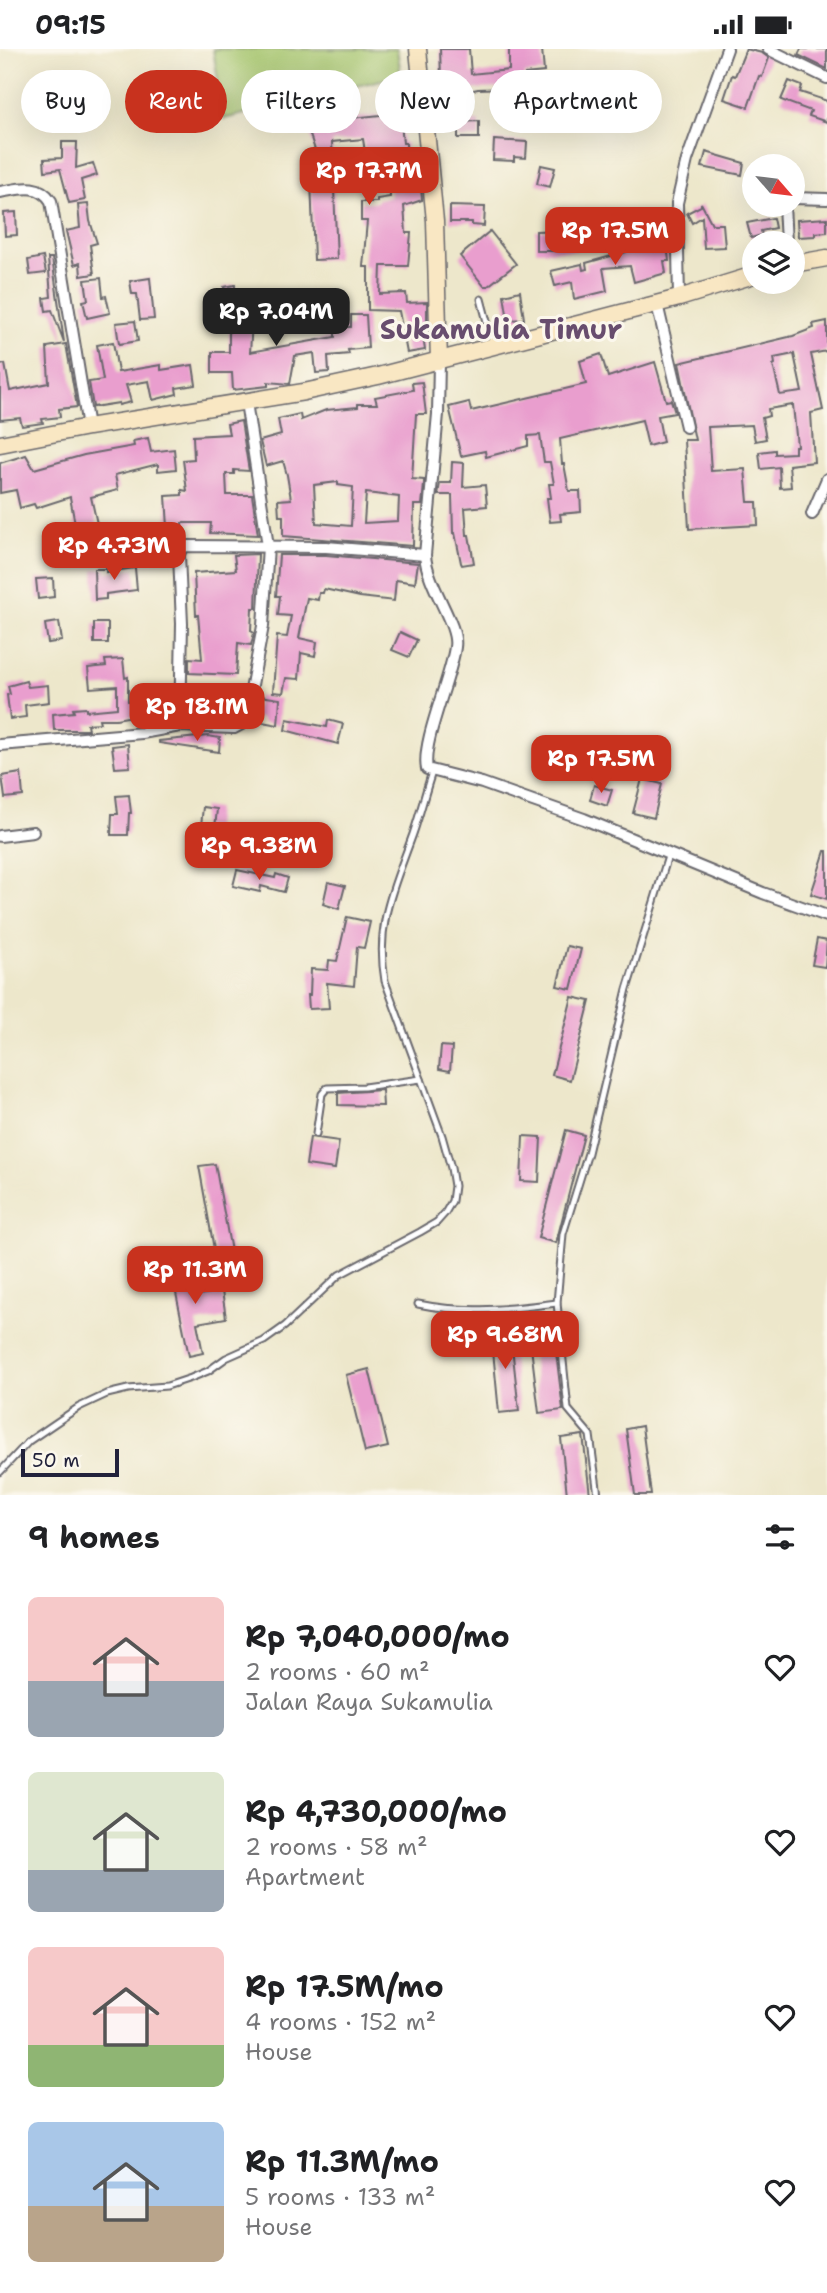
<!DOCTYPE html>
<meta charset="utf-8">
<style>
body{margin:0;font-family:"Shantell Sans",sans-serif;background:#f6f6f6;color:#202124;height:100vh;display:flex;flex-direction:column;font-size:26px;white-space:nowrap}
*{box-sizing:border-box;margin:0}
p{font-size:23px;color:#757577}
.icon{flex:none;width:38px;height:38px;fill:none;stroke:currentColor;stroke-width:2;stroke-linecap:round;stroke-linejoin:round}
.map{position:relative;height:1446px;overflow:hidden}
.sheet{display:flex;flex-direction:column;background:#fff;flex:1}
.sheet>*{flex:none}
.hud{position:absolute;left:21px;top:21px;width:786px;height:63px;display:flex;gap:14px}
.needle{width:46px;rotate:118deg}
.tools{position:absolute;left:742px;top:105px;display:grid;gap:14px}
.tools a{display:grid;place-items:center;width:63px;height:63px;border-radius:50%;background:#fff;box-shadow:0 7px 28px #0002;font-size:35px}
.scale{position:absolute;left:21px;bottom:18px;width:98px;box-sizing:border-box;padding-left:7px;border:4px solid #22223b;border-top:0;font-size:19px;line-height:24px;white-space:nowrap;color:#22223b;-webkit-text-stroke:5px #fbf7ec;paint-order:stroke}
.price{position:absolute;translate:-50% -60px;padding:0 16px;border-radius:14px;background:#c8321e;color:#fff;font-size:23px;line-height:46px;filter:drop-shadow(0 2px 4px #0008)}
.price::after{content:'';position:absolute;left:50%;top:42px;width:21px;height:16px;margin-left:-10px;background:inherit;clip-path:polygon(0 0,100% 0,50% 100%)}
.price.current{background:#222;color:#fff}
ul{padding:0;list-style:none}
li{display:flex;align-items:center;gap:21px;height:175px;padding:0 28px}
li span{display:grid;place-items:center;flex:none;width:196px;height:140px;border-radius:10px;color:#555}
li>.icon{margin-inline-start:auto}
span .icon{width:84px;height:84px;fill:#fffc;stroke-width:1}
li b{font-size:30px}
h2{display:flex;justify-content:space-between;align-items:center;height:84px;padding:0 28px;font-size:30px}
.chip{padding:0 24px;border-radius:32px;background:#fff;box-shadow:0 7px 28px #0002;font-size:24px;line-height:63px}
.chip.current{background:#c8321e;color:#fff}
.status{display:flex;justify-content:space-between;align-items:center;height:49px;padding:0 35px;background:#fff;direction:ltr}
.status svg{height:19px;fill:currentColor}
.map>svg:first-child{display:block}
</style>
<div class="status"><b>09:15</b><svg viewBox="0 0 49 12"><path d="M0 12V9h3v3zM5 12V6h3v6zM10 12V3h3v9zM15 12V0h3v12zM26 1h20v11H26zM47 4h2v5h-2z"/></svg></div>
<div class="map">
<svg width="827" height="1446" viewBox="0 0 827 1446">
<rect width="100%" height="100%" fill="#fbf7ec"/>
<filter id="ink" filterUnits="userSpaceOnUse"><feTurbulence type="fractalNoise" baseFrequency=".0143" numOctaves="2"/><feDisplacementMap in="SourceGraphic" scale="14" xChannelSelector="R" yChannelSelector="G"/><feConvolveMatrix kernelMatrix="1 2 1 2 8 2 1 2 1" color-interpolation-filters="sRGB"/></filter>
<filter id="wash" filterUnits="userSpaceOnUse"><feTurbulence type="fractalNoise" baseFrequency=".00686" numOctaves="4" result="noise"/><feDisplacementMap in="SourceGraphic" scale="28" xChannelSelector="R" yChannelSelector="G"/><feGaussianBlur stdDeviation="1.57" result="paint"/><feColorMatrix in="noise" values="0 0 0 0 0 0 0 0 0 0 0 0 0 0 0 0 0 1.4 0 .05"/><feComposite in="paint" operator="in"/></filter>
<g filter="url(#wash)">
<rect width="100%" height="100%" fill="#ede7cb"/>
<path fill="#a6c56e" stroke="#647454" stroke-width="2" d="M213,0H397L401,26L224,70Z"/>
<g id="blocks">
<g fill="#e99ece" fill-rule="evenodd">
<path d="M440,0H469L471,25L509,21V0H542L544,23L525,25L527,49L506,51L505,39L478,40L450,46V50H437V29L441,28Z"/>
<path d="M746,0L762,4L769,9L762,28L759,27L748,58L724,50L732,26L735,27Z"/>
<path d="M801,0H827V20L798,6Z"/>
<path d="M789,32L802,37L800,43L827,52V73L809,67L811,62L781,51Z"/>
<path d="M561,52L590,57L587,76L557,71Z"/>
<path d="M328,57L332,71L400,64L403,94H406L407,125L420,124L422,151L404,157L406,184H411L408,217H381L380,245L406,244L407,254L427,253V274L421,275L425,301L407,304L399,262L368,261V218H363L367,172H361V153H377V150L390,148L389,120L368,123L363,90L332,93L337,210L314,211L310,104H316L303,65Z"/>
<path d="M479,72V89H458V73Z"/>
<path d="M494,91L527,93L526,109L514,108V112L493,111Z"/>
<path d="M62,93H77L76,119L93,114L97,126L81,131L85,151L69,154L60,120L45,122L44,110L62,109Z"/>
<path d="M706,103L744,114L742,126L702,118Z"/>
<path d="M541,116L555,119L550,138L537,135Z"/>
<path d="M701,154L712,175H723L725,198L704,199L702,168L692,174L687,164L701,157Z"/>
<path d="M88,155L90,172L97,194L90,196L94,225L81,227L80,214L74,216L66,182L80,179L78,156Z"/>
<path d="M450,157L485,158L484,177L472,176V173H450Z"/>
<path d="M564,161L576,162L577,202H536V182L563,181Z"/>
<path d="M16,163L17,186L5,187L4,164Z"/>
<path d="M773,169L775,179L761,182L762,186L751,189L747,174Z"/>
<path d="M827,169V183L815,184V187L798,188L797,171Z"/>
<path d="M490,182L516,215L488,237H484L460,207Z"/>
<path d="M645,185L647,198L667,196L669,212H664L666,224L634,233L630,217L603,219L607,242L574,250L572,233L555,237L551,222L582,215L583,221L587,220L586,214L626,203L625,187Z"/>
<path d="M43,208L46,224L30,226L28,211Z"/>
<path d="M48,209H52L64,293L52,261L46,262L44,249L51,248Z"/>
<path d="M101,229L103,248L106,247L110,264L87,269L83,252L88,251L85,231Z"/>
<path d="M150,229L154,270L140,271L137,245H132L130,232Z"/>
<path d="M235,236V240H246V259H253L250,303L335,288V278H351V266H366L368,299L348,301L349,305L328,307L329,323L316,324L314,304L295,307L290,335L268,333V337L233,341L232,324H212V303H229V272H227L224,238Z"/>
<path d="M520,242L524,270L508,271L504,246Z"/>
<path d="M135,272L138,292L119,295L116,274Z"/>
<path d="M827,272V302L811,305L823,361L811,364L814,413L789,416L791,438L780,439L779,418L761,420L759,403L775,401V405L795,404V397H797L793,356L768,360L769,367L762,369L766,390L755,392L752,376L708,378L711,422L745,420L748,453H757L758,476L689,480L684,391H695L679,314L793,287L814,279L813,275ZM794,305L802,343L780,346L773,316L775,315L774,309Z"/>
<path d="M113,293L118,323L161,316V321L193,316L196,336L176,339L177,345L153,351L149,332L126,336L131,353L119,356V354L93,358L89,333L103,331L97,296Z"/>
<path d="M66,295L77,358L59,360L60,368L42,370L43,374L22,377L20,369L0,371V316L5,315L10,342L49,334L47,298Z"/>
<path d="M601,305L608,328L655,313L666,352L671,351L675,364L658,367L663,393L648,397L642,371L560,390L562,415H564L569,442H580L581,463L560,465L561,472L550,473L547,449H551L549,435H554L550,413H544L540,386L528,387V397L486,408L485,402L461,407L449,358L469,353L471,362L586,335L580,312Z"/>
<path d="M422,333L426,365H416L412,430L424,431V435L422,456H414L413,497L283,487V467H279L278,451L291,450L287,426L283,412L266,417L260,392L281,386L278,370L300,365L301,371L326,361L358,358V355H377L375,348L413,341L412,334ZM338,433V436L353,438L351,477L316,474L314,436ZM366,444L399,448L398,472L364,474Z"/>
<path d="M241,372L249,422L234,421V425H226L227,446H252L258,486L210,484L211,474H182V478H168L166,447L182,446V441L187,442L183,411L194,410L193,387L229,385L227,375Z"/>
<path d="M148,389L151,403L174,400L176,420L158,422V415L115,426L118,441L91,448L100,488L107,486L110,498L94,501L93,494L79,497L70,448L36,459L34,455L20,459L16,441L0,444V414L26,406L34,420L84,406L134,397L133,392Z"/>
<path d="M452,413L464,414L463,438L485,436L487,457L465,459L467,486H469L474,514L462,516L461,514L455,484H453L452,446H438L440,434H451Z"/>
<path d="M258,505L256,559H252L251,582L254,584L251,596L238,594L236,626L189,624V609L202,610L198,566H196L194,524L236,521L234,506Z"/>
<path d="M279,506H326L418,514L415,534L396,531L394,552L360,548L324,540L323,544H319L318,551L307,549L299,589L317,593L315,607L301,604L299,630L286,629L283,644L273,643L277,587L287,588L291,567L278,566L280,547H276Z"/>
<path d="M135,519L137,541L106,545V550L95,551L94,520H106V523Z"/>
<path d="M53,529L54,548L38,550L36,530Z"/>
<path d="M59,573L62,592L48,594L45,575Z"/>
<rect x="94" y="574" width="14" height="20"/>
<path d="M400,583L417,591L409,608L392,601Z"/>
<path d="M123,610L125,629L128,628V652H153L152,649L173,645L172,660L116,670H99L100,674L87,675L88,681H54L53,665L74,663L73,660L86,659V662L117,659V637L90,639L88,619L106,617L105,611Z"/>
<path d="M26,632L28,638L48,636L49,653L25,656L26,668L10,670L7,646L10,645L8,637Z"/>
<path d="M232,643L242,645L238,668L228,666L229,659L208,658L209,644L232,646Z"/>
<path d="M260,647L280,650L278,676L262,673V670L254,668L258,648Z"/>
<path d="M287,670L327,678L328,671L343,675L338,695L285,681Z"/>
<path d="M208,687L220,689L219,703L159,694V692Z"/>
<path d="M128,695L130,718L115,719L112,697Z"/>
<path d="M21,724L23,747L5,749L2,727Z"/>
<path d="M642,730L662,735L654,769L633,764Z"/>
<path d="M594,736L612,741L607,757L590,751Z"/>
<path d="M129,746L131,764H129L128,786H111L112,765H118L116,747Z"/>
<path d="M203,758L217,760L215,779L201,777Z"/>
<path d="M825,802H827V850L811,845Z"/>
<path d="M237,821L275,829L276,825L288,829L284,843L261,837L260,843L233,837Z"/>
<path d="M328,833L345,837L339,860L323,855Z"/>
<path d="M347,868L370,873L364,899L357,898L354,937L327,934L329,959L309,960L308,946H310L311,920L328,921L329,911L337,912Z"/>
<path d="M817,890L827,892L825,918L812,916Z"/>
<path d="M567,897L581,900L571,940L557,937Z"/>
<path d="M572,948L590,952L570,1031L552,1026Z"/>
<path d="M441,997L452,998L450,1022L439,1020Z"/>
<path d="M382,1041L383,1057L338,1056V1044Z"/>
<path d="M566,1081L584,1086L556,1194L538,1189Z"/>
<path d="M523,1087L541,1088L539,1133L521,1132Z"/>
<path d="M310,1088L339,1092L335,1120L306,1116Z"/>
<path d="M215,1115L237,1235L221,1239L199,1117Z"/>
<path d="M183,1207L191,1247L222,1242L226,1269L197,1274L203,1304L189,1307L169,1210Z"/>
<path d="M510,1279L519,1362L499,1364L491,1281Z"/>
<path d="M555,1295L563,1361L539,1364L531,1298Z"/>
<path d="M369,1320L388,1398L365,1403L346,1326Z"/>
<path d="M642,1377L651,1446H635L626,1380Z"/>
<path d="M583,1386L590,1446H567L561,1389Z"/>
</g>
</g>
</g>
<g filter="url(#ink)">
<use href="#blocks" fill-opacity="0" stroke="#69676d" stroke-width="2"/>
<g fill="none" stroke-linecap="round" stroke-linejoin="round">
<defs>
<g id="lane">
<path d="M481,250L493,295"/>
<path d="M316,1085L322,1045L327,1039L364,1038L421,1030"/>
<path d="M418,1255C465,1265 510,1260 557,1254"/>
<path d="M0,1423L29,1392L79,1358L107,1345L128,1340L167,1337L191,1329L208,1322L226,1309L264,1292L285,1277L339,1226L420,1183L437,1173L445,1164L452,1152L454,1137L451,1119L442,1087L385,932C375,874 394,838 413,785C420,765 425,744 432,723"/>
<path d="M598,1446L590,1386L568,1360L557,1254L563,1185L588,1104L627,940L669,804"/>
</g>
<g id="street">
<path d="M768,0L827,29"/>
<path d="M0,143C19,140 39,133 51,152L88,378"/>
<path d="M793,149L827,150"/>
<path d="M784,156L786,194"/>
<path d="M679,249L677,154L687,111L727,0"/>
<path d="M657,255L686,378"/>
<path d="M439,312L438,365L425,506C427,537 459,576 455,598C451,629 421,694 427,720L482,734L584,770L763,844L827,867"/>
<path d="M812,465L827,430"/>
<path d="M180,677L182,575L179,506L181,500L186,497L326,498L425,506"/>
<path d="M0,696L142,684L180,677L234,679L245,673L263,577L268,497L246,353"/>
<path d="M0,787L33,783"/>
</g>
<g id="secondary">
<path d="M418,0L435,172L439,312"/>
<path d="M793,215L827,209"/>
<path d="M0,395L88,378L304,343L378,327L679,249L754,226"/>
</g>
</defs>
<use href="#lane" stroke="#69676d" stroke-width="9"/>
<use href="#street" stroke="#69676d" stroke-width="14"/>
<use href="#secondary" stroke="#69676d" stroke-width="19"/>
<use href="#lane" stroke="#fff" stroke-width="5"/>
<use href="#street" stroke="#fff" stroke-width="10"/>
<use href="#secondary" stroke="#f9e7c3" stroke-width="16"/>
</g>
</g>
<g text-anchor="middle" stroke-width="6" stroke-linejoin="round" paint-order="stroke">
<g font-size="28" font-weight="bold" fill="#684d6e" stroke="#fbf7ec">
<text x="501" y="290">Sukamulia Timur</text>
</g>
</g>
</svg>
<div class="tools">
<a><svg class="needle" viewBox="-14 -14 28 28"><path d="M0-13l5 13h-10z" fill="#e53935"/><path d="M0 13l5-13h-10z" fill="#757577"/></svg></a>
<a><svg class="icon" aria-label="layers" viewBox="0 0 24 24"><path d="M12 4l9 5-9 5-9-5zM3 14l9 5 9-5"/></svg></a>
</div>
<div class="scale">50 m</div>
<b class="price" style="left:369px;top:158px">Rp 17.7M</b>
<b class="price" style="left:615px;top:218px">Rp 17.5M</b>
<b class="price current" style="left:276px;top:299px">Rp 7.04M</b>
<b class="price" style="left:114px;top:533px">Rp 4.73M</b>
<b class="price" style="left:197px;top:694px">Rp 18.1M</b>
<b class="price" style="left:601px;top:746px">Rp 17.5M</b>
<b class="price" style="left:259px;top:833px">Rp 9.38M</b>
<b class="price" style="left:195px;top:1257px">Rp 11.3M</b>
<b class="price" style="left:505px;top:1322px">Rp 9.68M</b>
<div class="hud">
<a class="chip">Buy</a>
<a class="chip current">Rent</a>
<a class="chip">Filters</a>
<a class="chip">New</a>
<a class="chip">Apartment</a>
</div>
</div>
<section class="sheet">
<h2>9 homes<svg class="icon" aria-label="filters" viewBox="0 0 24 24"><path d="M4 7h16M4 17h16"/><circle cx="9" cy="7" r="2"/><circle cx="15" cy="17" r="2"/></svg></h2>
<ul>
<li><span style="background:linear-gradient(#f6c9c9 60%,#9aa5b1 0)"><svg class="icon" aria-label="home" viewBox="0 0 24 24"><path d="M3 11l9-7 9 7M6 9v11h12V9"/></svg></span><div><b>Rp 7,040,000/mo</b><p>2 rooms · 60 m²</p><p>Jalan Raya Sukamulia</p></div><svg class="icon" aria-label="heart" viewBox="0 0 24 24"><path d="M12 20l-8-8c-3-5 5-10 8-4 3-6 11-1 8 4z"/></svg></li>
<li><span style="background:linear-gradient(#dfe7d0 70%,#9aa5b1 0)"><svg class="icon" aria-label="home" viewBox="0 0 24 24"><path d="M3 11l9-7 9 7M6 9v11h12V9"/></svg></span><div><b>Rp 4,730,000/mo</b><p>2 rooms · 58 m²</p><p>Apartment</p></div><svg class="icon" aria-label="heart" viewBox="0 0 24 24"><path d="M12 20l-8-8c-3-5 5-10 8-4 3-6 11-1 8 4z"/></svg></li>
<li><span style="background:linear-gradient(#f6c9c9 70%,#8fb573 0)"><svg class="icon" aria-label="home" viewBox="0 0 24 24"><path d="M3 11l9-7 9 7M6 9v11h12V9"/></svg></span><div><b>Rp 17.5M/mo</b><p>4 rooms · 152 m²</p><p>House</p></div><svg class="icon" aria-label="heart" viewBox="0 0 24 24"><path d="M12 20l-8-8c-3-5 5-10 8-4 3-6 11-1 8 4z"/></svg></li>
<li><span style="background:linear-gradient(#a9c7e8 60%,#b9a48a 0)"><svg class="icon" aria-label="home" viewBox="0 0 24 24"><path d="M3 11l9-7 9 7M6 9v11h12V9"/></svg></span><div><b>Rp 11.3M/mo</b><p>5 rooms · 133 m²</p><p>House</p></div><svg class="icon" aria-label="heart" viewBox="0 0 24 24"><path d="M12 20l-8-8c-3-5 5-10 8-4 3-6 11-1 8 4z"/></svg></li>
</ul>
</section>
